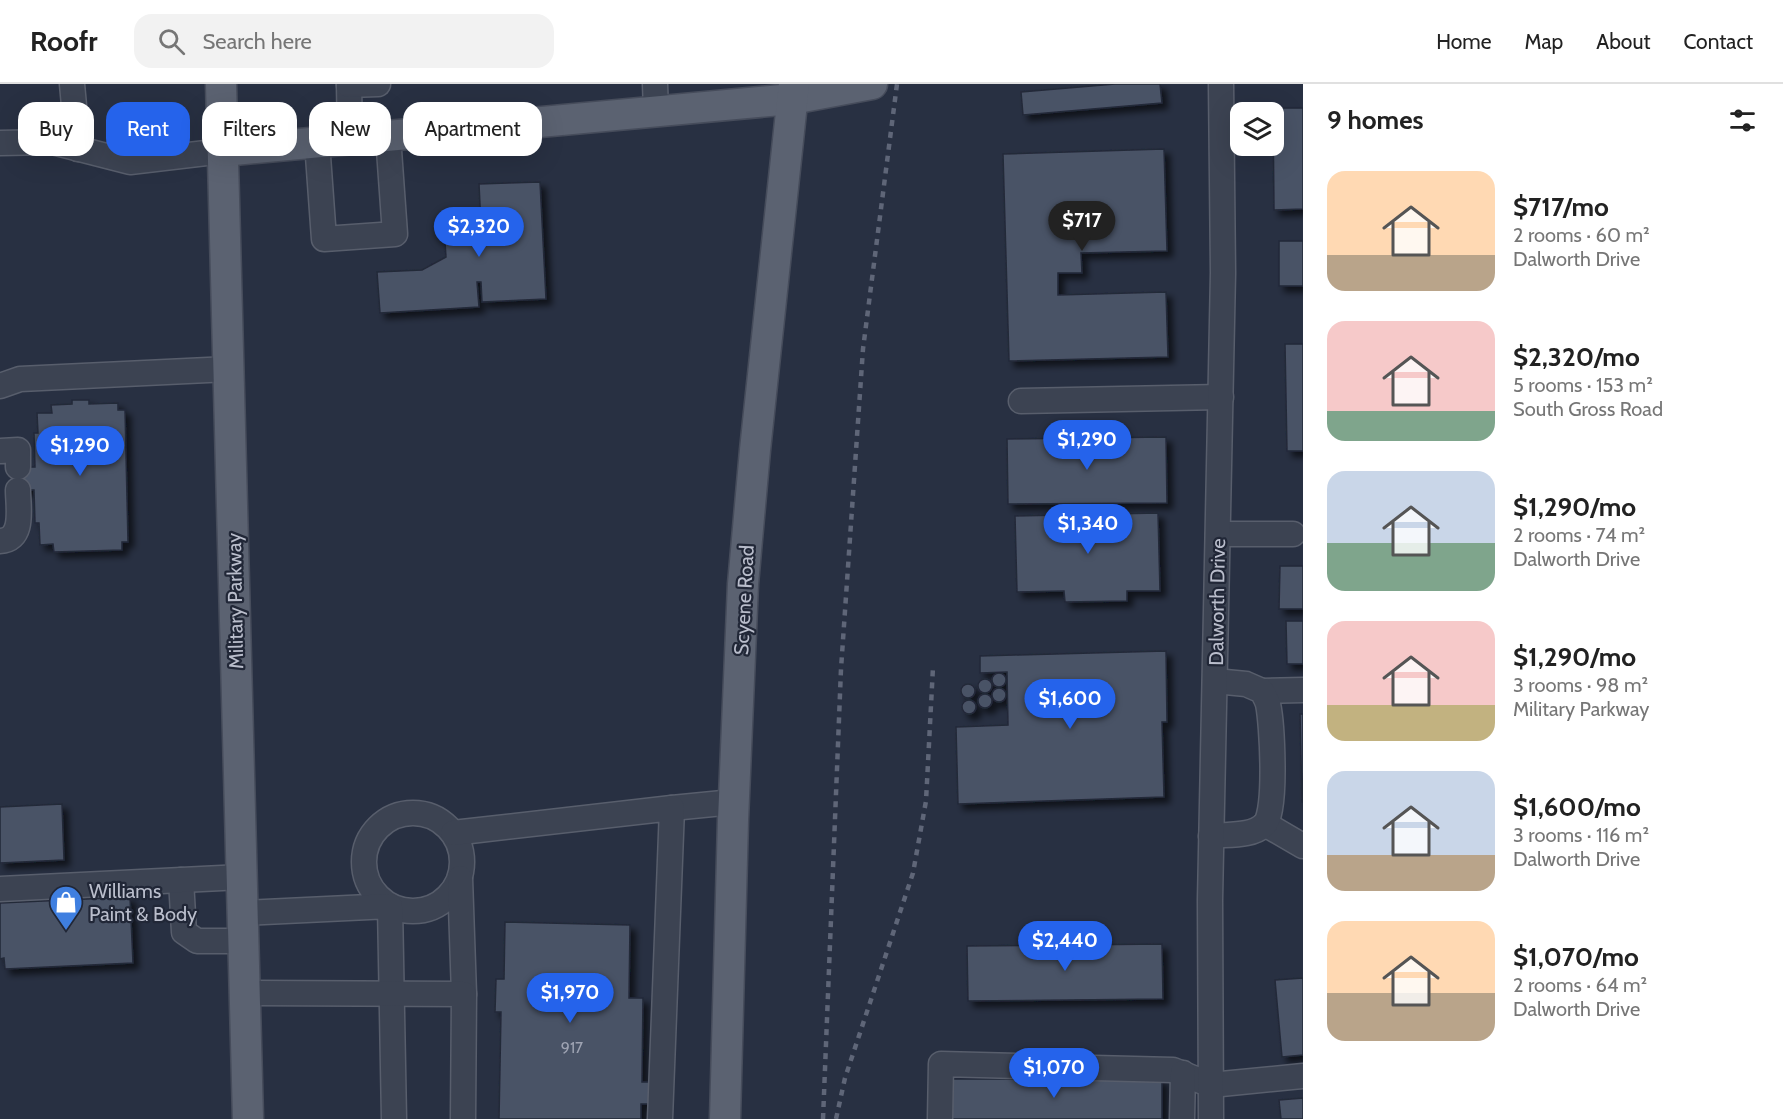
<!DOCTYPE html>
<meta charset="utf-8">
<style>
body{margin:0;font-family:Cabin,sans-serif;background:#f2f2f2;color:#222;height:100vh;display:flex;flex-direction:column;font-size:22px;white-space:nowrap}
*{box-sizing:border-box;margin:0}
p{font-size:20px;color:#767676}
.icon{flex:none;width:33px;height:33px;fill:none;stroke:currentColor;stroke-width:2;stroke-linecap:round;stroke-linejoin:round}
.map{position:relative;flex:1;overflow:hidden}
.sheet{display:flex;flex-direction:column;background:#fff;width:480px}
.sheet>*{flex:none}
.top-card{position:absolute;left:18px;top:18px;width:570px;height:54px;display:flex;gap:12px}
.fabs{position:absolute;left:1230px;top:18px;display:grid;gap:12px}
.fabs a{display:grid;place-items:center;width:54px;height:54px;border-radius:12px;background:#fff;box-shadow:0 6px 24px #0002;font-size:30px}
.price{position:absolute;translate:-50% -51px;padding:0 14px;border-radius:21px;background:#2563eb;color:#fff;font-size:20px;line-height:39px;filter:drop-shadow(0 2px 3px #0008)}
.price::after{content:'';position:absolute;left:50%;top:36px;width:18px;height:14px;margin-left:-9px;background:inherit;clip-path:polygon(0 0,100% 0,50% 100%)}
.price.active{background:#222;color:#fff}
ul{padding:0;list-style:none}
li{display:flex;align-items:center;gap:18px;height:150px;padding:0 24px}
li span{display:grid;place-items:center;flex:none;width:168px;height:120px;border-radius:18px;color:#555}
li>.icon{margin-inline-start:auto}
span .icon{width:72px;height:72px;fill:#fffc;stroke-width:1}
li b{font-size:26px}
h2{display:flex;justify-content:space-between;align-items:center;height:72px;padding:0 24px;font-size:26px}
.chip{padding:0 21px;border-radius:18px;background:#fff;box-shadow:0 6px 24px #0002;font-size:21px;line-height:54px}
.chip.active{background:#2563eb;color:#fff}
header{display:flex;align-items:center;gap:36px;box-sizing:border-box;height:84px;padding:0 30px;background:#fff;border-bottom:2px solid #e0e0e0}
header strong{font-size:28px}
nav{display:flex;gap:33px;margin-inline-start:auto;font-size:21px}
.search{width:420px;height:54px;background:#f2f2f2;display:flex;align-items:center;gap:15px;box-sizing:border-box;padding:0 21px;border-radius:18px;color:#767676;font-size:22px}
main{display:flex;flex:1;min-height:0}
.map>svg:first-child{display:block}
</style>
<header>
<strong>Roofr</strong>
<div class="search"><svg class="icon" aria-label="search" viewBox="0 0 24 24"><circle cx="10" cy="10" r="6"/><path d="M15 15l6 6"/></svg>Search here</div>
<nav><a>Home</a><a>Map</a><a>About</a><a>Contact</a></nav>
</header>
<main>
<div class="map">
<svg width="1303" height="1035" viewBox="0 0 1303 1035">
<defs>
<filter id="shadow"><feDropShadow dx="5.5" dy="5.5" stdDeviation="3" flood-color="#0009"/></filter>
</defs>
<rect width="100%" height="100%" fill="#283042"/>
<g fill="#4a5266" stroke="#232939" stroke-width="1.5" filter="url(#shadow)">
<path d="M1115,0H1160L1162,19L1023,31L1021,8Z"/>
<path d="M1273,24H1303V125L1274,126Z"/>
<path d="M1164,65L1167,167L1081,169L1082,189H1058V211L1166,208L1168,273L1009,277L1003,70Z"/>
<path d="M540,98L546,215L482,218L481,198H477L479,223L380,229L377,188L422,186L446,173L444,143L481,141L479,100Z"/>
<rect x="1279" y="157" width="24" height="45"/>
<path d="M1285,260H1303V367H1287Z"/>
<path d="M72,316H89V320L118,319V326H125L128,458H122V466L54,468L53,460L40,461L39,439H35L34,406H15V383H35L34,349H38L37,329H52L51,321L72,320Z"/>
<path d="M1166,353L1167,419L1008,420L1007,355Z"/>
<path d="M1158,429L1160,507H1127V517L1065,518L1064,507L1017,508L1015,432Z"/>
<path d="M1280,482H1303V525H1279Z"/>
<path d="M1286,537H1303V580H1287Z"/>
<path d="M1166,567L1167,638H1162L1164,713L958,720L956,643L1008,641L1007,588L980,589V572Z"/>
<circle cx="999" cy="596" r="7"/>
<circle cx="985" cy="602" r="7"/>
<circle cx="968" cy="607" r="7"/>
<circle cx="999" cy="611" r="7"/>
<circle cx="985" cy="617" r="7"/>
<circle cx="969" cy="623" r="7"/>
<path d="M1300,630H1303V718H1302Z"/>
<path d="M62,720L64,776L0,779V723Z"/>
<path d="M130,813L133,879L5,885L4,874L0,875V819Z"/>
<path d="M505,838L630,841L629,914H643L642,998H652V1020H641V1035H499L501,928H495L496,895H504Z"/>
<path d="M1162,860L1163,915L968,917L967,862Z"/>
<path d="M1303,894V971L1282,973L1275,896Z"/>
<rect x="947" y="995" width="215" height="40"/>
<path d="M1303,1014V1035H1281L1279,1016Z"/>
</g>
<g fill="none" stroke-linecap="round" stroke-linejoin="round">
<defs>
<g id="minor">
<path d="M72,0L78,65"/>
<path d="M349,0L350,55"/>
<path d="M655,0L656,27"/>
<path d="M349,1L378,0"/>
<path d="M317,58L324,155L395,150L388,52"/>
<path d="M0,59L52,58L130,78L223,67"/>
<path d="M0,302L20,295L229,285"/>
<path d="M1021,317L1221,313"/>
<path d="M0,367L18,366V383"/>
<path d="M1218,450H1293"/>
<path d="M0,457C25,456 18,423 18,406"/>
<path d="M1262,607L1303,606"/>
<path d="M672,724L733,718"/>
<circle cx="413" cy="778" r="49"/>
<path d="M1265,740L1303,762"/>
<path d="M453,749L672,724L660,1035"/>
<path d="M1211,752C1228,750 1252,753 1265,740C1277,727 1272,639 1268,620C1267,616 1264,611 1262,607L1246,600L1215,597"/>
<path d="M460,794L464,910"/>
<path d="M181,796L184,848L197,857H243"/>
<path d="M0,805L242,793"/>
<path d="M243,829L390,822L394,1035"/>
<path d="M245,909L464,910L463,1035"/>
<path d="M940,1035L941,980L1173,986L1211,1001L1303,992"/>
<path d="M1182,1035L1183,989"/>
<path d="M1211,1035L1210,816L1223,189L1221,0"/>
</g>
<g id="major">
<path d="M221,0L248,1035"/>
<path d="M223,67L792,15L872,0"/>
<path d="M725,1035L733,736L743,500L755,366L794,0"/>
</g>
</defs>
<use href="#minor" stroke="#585e6c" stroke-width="27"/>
<use href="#major" stroke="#464c5b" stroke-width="33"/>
<use href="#minor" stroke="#3c4352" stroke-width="24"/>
<use href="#major" stroke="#5b6271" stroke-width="30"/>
<g stroke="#5f6678" stroke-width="4.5" stroke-dasharray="6 6" stroke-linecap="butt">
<path d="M823,1035L841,585L863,265L897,0"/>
<path d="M836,1035L845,994L913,789L926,717L933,583"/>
</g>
</g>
<defs>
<symbol id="shop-pin" viewBox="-11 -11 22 30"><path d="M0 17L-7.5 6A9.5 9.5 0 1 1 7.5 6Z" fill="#3f7fe0" stroke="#212737"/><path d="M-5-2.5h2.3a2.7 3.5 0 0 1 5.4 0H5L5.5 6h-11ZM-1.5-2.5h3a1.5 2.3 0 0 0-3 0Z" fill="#fff"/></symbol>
</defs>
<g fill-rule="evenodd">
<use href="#shop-pin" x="47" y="799" width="38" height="52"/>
</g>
<g text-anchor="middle" stroke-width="4.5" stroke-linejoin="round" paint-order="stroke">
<g font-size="16" fill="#9ea3b2">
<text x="572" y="969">917</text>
</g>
<g font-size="20" fill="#babecc" stroke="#212737">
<text transform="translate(744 516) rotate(-87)" y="7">Scyene Road</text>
<text transform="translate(235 517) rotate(-91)" y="7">Military Parkway</text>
<text transform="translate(1217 518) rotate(-89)" y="7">Dalworth Drive</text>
</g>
<g font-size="20" fill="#babecc" stroke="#212737" text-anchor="start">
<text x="89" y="814">Williams<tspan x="89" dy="23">Paint &amp; Body</tspan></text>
</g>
</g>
</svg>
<div class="fabs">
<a><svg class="icon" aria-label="layers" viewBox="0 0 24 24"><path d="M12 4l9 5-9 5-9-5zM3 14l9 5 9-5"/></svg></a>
</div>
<b class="price active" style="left:1082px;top:168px">$717</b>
<b class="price" style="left:479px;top:174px">$2,320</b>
<b class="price" style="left:1087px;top:387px">$1,290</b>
<b class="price" style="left:80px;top:393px">$1,290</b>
<b class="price" style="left:1088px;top:471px">$1,340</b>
<b class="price" style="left:1070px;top:646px">$1,600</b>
<b class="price" style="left:1065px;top:888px">$2,440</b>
<b class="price" style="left:570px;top:940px">$1,970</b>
<b class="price" style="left:1054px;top:1015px">$1,070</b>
<div class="top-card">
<a class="chip">Buy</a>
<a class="chip active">Rent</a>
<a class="chip">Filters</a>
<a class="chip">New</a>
<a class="chip">Apartment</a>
</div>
</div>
<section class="sheet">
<h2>9 homes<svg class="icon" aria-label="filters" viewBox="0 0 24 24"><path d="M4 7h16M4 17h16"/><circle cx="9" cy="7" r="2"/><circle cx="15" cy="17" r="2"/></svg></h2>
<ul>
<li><span style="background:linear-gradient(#ffd9b3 70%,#b9a48a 0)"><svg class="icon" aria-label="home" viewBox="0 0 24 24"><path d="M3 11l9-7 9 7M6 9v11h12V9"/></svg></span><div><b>$717/mo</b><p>2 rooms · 60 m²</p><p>Dalworth Drive</p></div></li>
<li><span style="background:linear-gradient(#f6c9c9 75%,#7fa58c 0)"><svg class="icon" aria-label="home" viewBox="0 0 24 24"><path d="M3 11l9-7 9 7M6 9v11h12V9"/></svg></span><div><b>$2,320/mo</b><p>5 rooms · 153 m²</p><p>South Gross Road</p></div></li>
<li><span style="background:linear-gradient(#c9d6e8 60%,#7fa58c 0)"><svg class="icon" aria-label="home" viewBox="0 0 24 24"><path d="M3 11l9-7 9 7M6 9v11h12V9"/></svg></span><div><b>$1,290/mo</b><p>2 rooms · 74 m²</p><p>Dalworth Drive</p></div></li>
<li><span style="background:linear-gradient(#f6c9c9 70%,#c2b280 0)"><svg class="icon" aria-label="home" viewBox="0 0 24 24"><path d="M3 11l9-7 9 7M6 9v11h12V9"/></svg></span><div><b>$1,290/mo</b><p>3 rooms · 98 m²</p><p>Military Parkway</p></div></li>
<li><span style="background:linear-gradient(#c9d6e8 70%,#b9a48a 0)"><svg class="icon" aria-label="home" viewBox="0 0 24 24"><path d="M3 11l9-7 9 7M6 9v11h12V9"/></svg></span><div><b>$1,600/mo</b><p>3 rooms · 116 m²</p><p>Dalworth Drive</p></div></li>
<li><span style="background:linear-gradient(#ffd9b3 60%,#b9a48a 0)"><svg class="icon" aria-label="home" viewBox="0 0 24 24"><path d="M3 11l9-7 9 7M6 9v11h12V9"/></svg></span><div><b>$1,070/mo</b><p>2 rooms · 64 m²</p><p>Dalworth Drive</p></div></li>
</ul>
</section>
</main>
